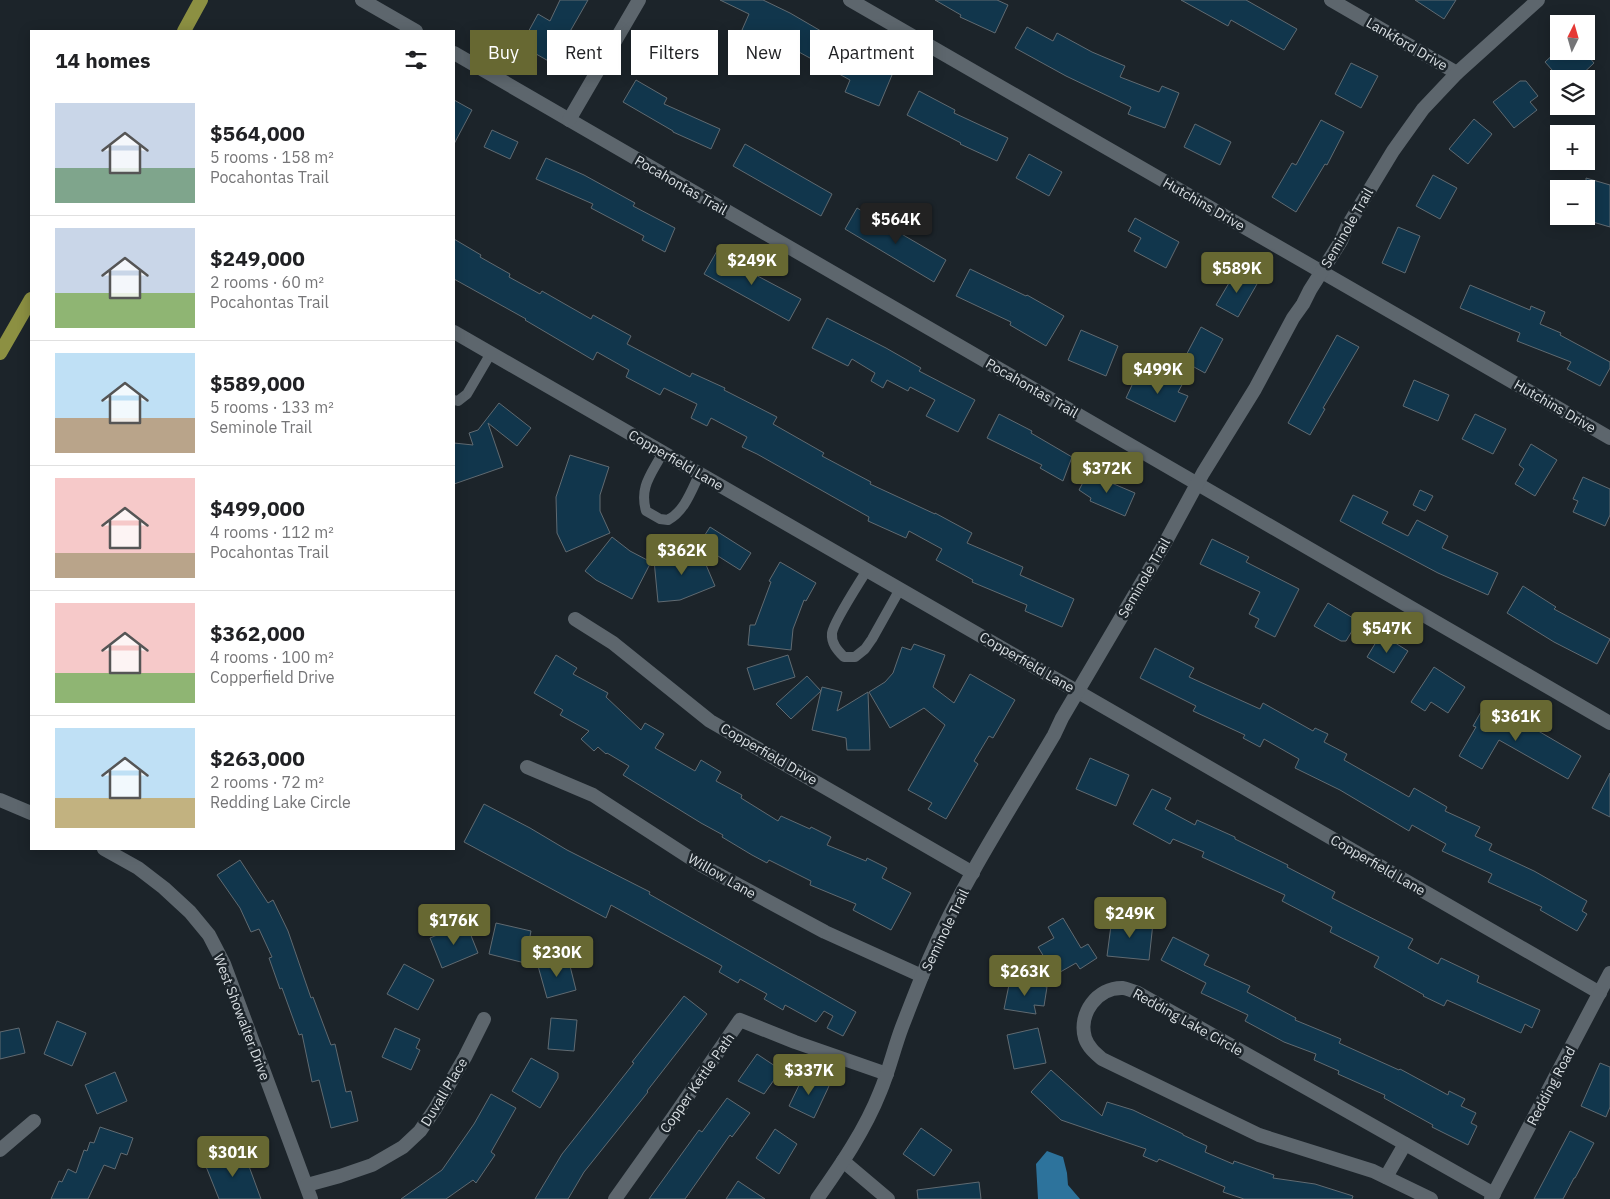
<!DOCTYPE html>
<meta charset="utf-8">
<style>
body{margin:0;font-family:"IBM Plex Sans",sans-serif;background:#f6f6f6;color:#202124;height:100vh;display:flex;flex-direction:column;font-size:19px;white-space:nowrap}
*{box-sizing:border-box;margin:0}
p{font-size:16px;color:#757577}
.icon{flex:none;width:28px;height:28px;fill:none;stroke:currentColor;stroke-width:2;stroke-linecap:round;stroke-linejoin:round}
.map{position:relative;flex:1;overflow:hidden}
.panel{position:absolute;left:30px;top:30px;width:425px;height:820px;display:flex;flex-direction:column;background:#fff;border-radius:0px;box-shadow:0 2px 12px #0003}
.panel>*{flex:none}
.hud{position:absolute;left:470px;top:30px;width:475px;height:45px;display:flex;gap:10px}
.needle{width:32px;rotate:5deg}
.tools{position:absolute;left:1550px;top:15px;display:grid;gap:10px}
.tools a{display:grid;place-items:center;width:45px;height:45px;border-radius:0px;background:#fff;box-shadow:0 2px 12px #0003;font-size:25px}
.price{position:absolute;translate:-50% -42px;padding:0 11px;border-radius:5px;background:#676832;color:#fff;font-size:16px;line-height:32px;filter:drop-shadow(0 1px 2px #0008)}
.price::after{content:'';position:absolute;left:50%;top:30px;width:15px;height:11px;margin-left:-8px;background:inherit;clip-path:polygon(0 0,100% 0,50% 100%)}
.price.current{background:#222;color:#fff}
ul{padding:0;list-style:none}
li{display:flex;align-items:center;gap:15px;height:125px;padding:0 25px}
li+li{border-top:1px solid #e0e0e0}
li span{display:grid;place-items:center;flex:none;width:140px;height:100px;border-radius:0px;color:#555}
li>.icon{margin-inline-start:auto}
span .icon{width:60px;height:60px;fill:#fffc;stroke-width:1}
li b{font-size:21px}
h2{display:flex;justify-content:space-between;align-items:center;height:60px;padding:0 25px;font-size:21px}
.pill{padding:0 18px;border-radius:0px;background:#fff;box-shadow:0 2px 12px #0003;font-size:18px;line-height:45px}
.pill.current{background:#676832;color:#fff}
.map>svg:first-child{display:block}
</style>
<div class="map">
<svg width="1610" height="1199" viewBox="0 0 1610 1199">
<rect width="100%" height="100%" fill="#1c242a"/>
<path fill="#2d739c" d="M1047,1151L1063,1157L1067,1173L1068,1185L1080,1199H1038L1036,1164Z"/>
<g fill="#11364c" stroke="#606a71">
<path d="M560,0H588L552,63L529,50L534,40L526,36L538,14L550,21Z"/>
<path d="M720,0H763L790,13L845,45L840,53L892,75L879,106L845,92L850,80L777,40L774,45L742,30L749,14Z"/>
<path d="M935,0H997L1008,5L995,33L960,17L961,15Z"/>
<path d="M1181,0H1246L1297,29L1284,50L1231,20L1228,26Z"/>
<path d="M1415,0H1456L1444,19Z"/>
<path d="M1027,27L1053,41L1057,33L1092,52L1125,66L1120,77L1159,92L1162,86L1179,93L1165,128L1128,114L1131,107L1066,76L1015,48Z"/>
<path d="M1557,51H1584L1594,63L1577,79H1560L1545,62Z"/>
<path d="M1351,63L1378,76L1361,108L1335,94Z"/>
<path d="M636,80L667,98L664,104L720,129L711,149L673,132V131L623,102Z"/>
<path d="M1520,81H1526L1538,96L1530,102L1537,110L1514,128L1493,102Z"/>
<path d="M919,91L955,110L954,113L1008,138L997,161L960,144L961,143L907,115Z"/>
<path d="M454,100L472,110L454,144Z"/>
<path d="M1474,119L1492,134L1468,164L1449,149Z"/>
<path d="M1321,120L1344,132L1327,165L1325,164L1296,212L1272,197L1292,163L1296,165Z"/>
<path d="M1195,124L1231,142L1220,165L1184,147Z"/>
<path d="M492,130L518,142L510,159L484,147Z"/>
<path d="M745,144L832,194L821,216L733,166Z"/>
<path d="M1029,154L1062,172L1049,196L1016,178Z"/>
<path d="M546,158L584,175L635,203L633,206L675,228L665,252L642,240L644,236L591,208L593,204L536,179Z"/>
<path d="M1433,175L1457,188L1440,219L1416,206Z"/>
<path d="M1586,178L1610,185V227L1586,220Z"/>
<path d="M857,208L946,260L934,282L845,229Z"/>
<path d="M1135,218L1179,242L1166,268L1134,251L1141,238L1128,231Z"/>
<path d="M1398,227L1420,236L1405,273L1382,263Z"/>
<path d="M454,239L481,255L480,257L510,274L509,277L540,294L542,291L591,319L593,315L631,336L627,344L690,377L692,373L725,388L724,390L777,417L773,424L824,453L822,456L871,482L870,484L935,514V513L972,533L967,543L1023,567L1020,575L1074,599L1062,627L1025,611L1027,605L972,582L973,580L936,560L942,549L909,531L906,538L868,521L869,517L757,454L742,447L747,437L711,418L707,426L691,418L697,404L664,388L660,395L626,377L629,370L597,352L593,360L525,320L526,319L454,279Z"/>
<path d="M717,251L751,270L750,272L801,299L789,321L704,274Z"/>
<path d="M970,269L1026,296L1027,295L1064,316L1046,346L1010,325L1011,322L956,296Z"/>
<path d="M1236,271L1257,284L1238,317L1216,305Z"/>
<path d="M1470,285L1530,310L1531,306L1545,312L1540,324L1561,333L1560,335L1610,362V368L1600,386L1567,369L1571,362L1517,341L1520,333L1460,308Z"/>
<path d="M827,318L886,348L921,368L919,371L975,400L958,432L926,416L935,400L910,387L908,391L887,380L883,388L871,381L875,373L852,359L848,366L812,348Z"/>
<path d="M1201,327L1223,339L1205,373L1183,361Z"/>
<path d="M1081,330L1118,346L1106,376L1068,360Z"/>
<path d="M1337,335L1359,347L1323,408L1325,409L1310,435L1288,423Z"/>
<path d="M1139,370L1162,382L1166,374L1183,383L1178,392L1188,396L1175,422L1126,398Z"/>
<path d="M1414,380L1449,395L1438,421L1403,406Z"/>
<path d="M499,403L531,428L517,446L488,423L503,467L454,484V443L473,445L469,433L478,430Z"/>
<path d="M999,414L1032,431L1031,433L1072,457L1063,481L1040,468L1042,465L987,438Z"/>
<path d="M1475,414L1506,429L1493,454L1462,439Z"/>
<path d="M1531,444L1557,460L1535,496L1515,484L1524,469L1519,465Z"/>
<path d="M570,455L609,467L600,495V511L610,533L566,552L557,533L556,497Z"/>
<path d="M1088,473L1135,493L1125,516L1090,501L1091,498L1079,490Z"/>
<path d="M1583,477L1610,489V515L1605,526L1573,512L1578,501L1573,499Z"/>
<path d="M1420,490L1433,496L1425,511L1413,505Z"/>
<path d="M1353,495L1388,512L1382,523L1408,536L1417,520L1448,536L1442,548L1498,573L1488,595L1438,573L1340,521Z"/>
<path d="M710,527L751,553L740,570L699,544Z"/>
<path d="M612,537L630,551L651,562L632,599L596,580L585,571Z"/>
<path d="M1212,539L1249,557L1246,562L1299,589L1275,637L1255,627L1259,619L1249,614L1260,592L1200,564Z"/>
<path d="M698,546L715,586L680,600L658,602L654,560L667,559Z"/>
<path d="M780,562L816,583L806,601L804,600L793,629L791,650L748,645L750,625H755L771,582L769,581Z"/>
<path d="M1523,586L1556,607L1554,609L1610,639L1597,664L1554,642L1507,613Z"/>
<path d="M1328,603L1358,621L1346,641H1341L1314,626Z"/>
<path d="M1381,634L1408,651L1394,673L1367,657Z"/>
<path d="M914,644L945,655L933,687L954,703L970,674L1015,700L993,738L989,736L974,761L978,764L946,819L928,809L932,803L908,790L945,725L924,708L890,728L869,692L885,682L893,673L902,647L911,650Z"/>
<path d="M1155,648L1194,668L1189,677L1260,709L1263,703L1313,731L1315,728L1328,734L1324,742L1347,754L1344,760L1409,797L1414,788L1447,807L1445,811L1480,827L1475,836L1492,844L1489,850L1534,871L1587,901L1582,911L1587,914L1577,931L1540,910L1542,907L1488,882L1492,874L1442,851L1446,844L1412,825L1409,831L1340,790L1295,768L1299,759L1264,739L1260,747L1243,738L1245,735L1193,711L1196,706L1140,678Z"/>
<path d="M556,655L577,668L573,674L608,693L606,697L641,730L645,723L664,734L655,748L695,771L701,760L721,772L716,781L742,795L741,798L778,821L781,816L810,829L811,827L831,837L827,845L866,861L867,858L887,868L882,878L911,893L891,930L853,910L856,904L810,885L811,881L769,860L767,863L752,855L722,837L723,835L701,823L623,775L629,766L607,753L606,754L598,747L594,751L581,739L589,731L560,715L563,710L534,693Z"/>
<path d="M788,655L795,677L754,690L747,668Z"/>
<path d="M1434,667L1465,687L1448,713L1431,702L1425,711L1411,702Z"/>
<path d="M807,676L821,691L822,687L842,692L837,711L868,692L870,750H847L846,738L812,730L821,691L791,719L776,704Z"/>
<path d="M1487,701L1581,756L1568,779L1499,740L1482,769L1459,756L1476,727L1473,726Z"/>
<path d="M1090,758L1129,775L1116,806L1076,789Z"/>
<path d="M1610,773V817L1592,808Z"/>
<path d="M1152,789L1171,798L1165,809L1195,825L1197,820L1235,837V839L1288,865L1287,867L1335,892L1332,898L1413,939L1408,948L1438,964L1441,958L1479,976L1477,982L1540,1010L1532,1028L1525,1024L1521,1033L1447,1000L1444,1006L1423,996L1424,995L1374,967L1379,957L1330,932L1332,927L1282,901L1285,895L1202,857L1204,852L1173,839L1170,844L1133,824Z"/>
<path d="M484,804L530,828L567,850L650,892L649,894L856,1012L843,1036L827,1028L833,1016L824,1011L816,1022L785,1005L783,1010L764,999L767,994L740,979L738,983L719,972L722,966L611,905L606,918L464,842Z"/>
<path d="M240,860L268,903L273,900L288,931L311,998L313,997L331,1045L335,1044L346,1092L351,1091L358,1121L331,1128L319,1080L312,1082L302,1034L299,1035L282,988L280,989L269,958L272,957L259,929L251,932L240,908L217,875Z"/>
<path d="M1063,918L1081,948L1088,944L1097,958L1080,969L1076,963L1055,975L1038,947L1054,938L1048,927Z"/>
<path d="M1112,918L1153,923L1149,960L1107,956Z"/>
<path d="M466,923L478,953L442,968L430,938Z"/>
<path d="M496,923L531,931L525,963L489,954Z"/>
<path d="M1173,937L1209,955L1204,965L1250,986L1247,992L1296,1018L1295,1020L1341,1039L1339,1043L1399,1070L1400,1069L1448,1095L1449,1091L1465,1099L1461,1106L1476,1113L1471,1123L1477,1126L1468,1145L1432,1127L1433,1125L1384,1098L1385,1095L1338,1074L1339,1071L1314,1060L1316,1054L1284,1042L1245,1021L1248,1015L1201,993L1206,983L1161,960Z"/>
<path d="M568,958L576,990L547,998L538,966Z"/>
<path d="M404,964L434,980L418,1010L387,994Z"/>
<path d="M1010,980L1047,987L1044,1006L1034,1005L1036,1014L1004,1009Z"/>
<path d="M684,996L707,1014L647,1091L648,1092L584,1172L568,1199H535L562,1154L634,1063L632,1062Z"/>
<path d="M551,1018L577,1020L574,1051L548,1049Z"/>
<path d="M57,1021L86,1033L72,1066L44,1054Z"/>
<path d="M19,1028L25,1053L0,1059V1032Z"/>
<path d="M395,1028L420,1039L416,1048L420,1050L411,1070L382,1057Z"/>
<path d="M1038,1028L1046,1063L1014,1069L1007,1035Z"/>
<path d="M757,1054L781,1070L764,1094L738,1081Z"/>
<path d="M531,1058L558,1073V1078L540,1108L512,1091Z"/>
<path d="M1600,1063L1610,1067V1107L1606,1117L1581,1106Z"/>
<path d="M1051,1070L1102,1116L1107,1102L1133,1110L1183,1134V1135L1207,1146L1205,1152L1233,1164L1234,1161L1274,1175L1273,1178L1315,1184L1353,1196L1352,1199H1244L1223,1192L1225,1187L1159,1159L1157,1162L1143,1156L1146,1149L1061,1120L1031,1092Z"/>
<path d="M115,1072L127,1101L97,1114L85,1085Z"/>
<path d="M804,1075L829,1086L814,1118L789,1106Z"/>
<path d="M491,1094L516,1108L491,1152L495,1155L476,1183L473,1180L446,1199H401L442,1170L474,1124Z"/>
<path d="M727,1098L750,1113L732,1137L730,1135L685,1199H649L699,1130L702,1132Z"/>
<path d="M100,1127L133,1138L127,1155L121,1153L115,1169L104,1165L88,1199H51L59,1181L62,1182L68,1169L76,1173L84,1150L87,1151L90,1142L94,1143Z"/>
<path d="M921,1128L952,1150L934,1176L903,1154Z"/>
<path d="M775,1129L797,1144L779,1174L756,1158Z"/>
<path d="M1570,1131L1594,1143L1575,1178H1574L1563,1199H1534Z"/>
<path d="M243,1150L261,1199H219L205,1164Z"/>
<path d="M738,1181L765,1199H726Z"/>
<path d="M979,1182L981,1199H918L917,1190Z"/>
</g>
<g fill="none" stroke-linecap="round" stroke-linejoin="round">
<g stroke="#5d666d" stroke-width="10">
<path d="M454,400L458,401L467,394L491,353"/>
<path d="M663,452C652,474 639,486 646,511L660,519L668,520C685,511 692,489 700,473"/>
<path d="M867,570C860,582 834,621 832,633C831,643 837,650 844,657H855L865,649L872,639L900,589"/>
</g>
<g stroke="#5d666d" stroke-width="14">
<path d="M362,0L416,31"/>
<path d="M850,0L1610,438"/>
<path d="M1331,0L1457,73"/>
<path d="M454,53L1610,723"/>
<path d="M569,120L639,0"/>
<path d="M454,332L1600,993"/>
<path d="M575,619L613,643L710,721L973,873"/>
<path d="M527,767L593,795L701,865L825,932L922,976"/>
<path d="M0,800L31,813"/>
<path d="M104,849L138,868L164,888L190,912L209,935L224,964L311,1199"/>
<path d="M0,1150L34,1121"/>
<path d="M843,1161L888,1199"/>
<path d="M1386,1177L1405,1144"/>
<path d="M307,1185L340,1176L372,1165L403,1147L420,1131L435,1109L465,1057L484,1019"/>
<path d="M615,1199L674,1116L740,1020L795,1042L887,1074"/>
<path d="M817,1199C841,1165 865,1130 880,1092C889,1071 894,1048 902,1027C911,1004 920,980 930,957C964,879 1011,808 1054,735L1062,718L1165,543L1203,473L1255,389L1293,318L1303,304L1310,290L1341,241L1347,227L1393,151L1423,109L1457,73L1538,0"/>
<path d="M1431,1199L1373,1171L1259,1135L1102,1059C1095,1053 1088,1047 1085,1038C1078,1014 1097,987 1123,988C1128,989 1133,991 1138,993L1494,1194"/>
<path d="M1491,1199L1610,973"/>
</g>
<g stroke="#8c9042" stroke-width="14">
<path d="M184,31L201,0"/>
<path d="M0,353L31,299"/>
</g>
</g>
<g text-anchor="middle" stroke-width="5" stroke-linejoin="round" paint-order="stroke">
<g font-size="14" fill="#d8dee2" stroke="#1c242a">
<text transform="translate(1407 44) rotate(30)" y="5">Lankford Drive</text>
<text transform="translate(681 185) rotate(30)" y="5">Pocahontas Trail</text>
<text transform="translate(1204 204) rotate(30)" y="5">Hutchins Drive</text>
<text transform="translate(1347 228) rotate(-60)" y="5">Seminole Trail</text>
<text transform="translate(1032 388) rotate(30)" y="5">Pocahontas Trail</text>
<text transform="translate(1555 406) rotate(30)" y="5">Hutchins Drive</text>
<text transform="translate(676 460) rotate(30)" y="5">Copperfield Lane</text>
<text transform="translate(1144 578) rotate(-60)" y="5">Seminole Trail</text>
<text transform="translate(1027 662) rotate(30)" y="5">Copperfield Lane</text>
<text transform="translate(769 754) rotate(30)" y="5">Copperfield Drive</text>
<text transform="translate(1378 865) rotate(30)" y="5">Copperfield Lane</text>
<text transform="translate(722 876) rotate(30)" y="5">Willow Lane</text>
<text transform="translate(945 930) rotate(-64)" y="5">Seminole Trail</text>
<text transform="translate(242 1017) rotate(69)" y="5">West Showalter Drive</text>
<text transform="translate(1188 1022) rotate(29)" y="5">Redding Lake Circle</text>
<text transform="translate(697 1083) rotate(-55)" y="5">Copper Kettle Path</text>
<text transform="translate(1551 1086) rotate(-62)" y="5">Redding Road</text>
<text transform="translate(444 1092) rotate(-59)" y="5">Duvall Place</text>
</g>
</g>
</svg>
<div class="tools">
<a><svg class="needle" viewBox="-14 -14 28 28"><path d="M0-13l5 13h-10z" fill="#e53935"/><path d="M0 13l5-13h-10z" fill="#757577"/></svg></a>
<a><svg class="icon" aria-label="layers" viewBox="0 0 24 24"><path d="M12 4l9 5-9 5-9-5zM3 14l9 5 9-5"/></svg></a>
<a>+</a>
<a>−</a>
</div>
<b class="price current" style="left:896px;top:245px">$564K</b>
<b class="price" style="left:752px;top:286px">$249K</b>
<b class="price" style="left:1237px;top:294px">$589K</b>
<b class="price" style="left:1158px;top:395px">$499K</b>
<b class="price" style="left:1107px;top:494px">$372K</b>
<b class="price" style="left:682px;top:576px">$362K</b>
<b class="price" style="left:1387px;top:654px">$547K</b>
<b class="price" style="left:1516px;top:742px">$361K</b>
<b class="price" style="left:1130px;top:939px">$249K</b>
<b class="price" style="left:454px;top:946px">$176K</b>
<b class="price" style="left:557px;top:978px">$230K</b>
<b class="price" style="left:1025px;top:997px">$263K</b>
<b class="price" style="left:809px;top:1096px">$337K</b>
<b class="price" style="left:233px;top:1178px">$301K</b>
<div class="hud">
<a class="pill current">Buy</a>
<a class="pill">Rent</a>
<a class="pill">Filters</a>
<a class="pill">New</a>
<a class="pill">Apartment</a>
</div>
<section class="panel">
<h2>14 homes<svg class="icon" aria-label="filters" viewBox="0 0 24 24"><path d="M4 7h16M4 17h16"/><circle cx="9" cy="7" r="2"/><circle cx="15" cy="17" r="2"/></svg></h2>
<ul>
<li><span style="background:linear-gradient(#c9d6e8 65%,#7fa58c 0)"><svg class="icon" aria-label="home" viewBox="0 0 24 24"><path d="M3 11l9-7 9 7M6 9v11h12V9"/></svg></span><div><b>$564,000</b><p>5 rooms · 158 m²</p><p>Pocahontas Trail</p></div></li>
<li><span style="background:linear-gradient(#c9d6e8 65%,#8fb573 0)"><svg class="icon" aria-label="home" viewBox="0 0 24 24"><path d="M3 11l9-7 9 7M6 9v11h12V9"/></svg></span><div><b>$249,000</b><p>2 rooms · 60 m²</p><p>Pocahontas Trail</p></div></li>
<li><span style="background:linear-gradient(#bfe0f5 65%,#b9a48a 0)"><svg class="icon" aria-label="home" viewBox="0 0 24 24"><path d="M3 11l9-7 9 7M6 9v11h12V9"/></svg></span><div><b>$589,000</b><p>5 rooms · 133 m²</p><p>Seminole Trail</p></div></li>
<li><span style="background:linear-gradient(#f6c9c9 75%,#b9a48a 0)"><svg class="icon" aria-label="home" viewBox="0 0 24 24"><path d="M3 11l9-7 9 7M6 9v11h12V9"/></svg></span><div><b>$499,000</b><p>4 rooms · 112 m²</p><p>Pocahontas Trail</p></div></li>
<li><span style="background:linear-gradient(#f6c9c9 70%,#8fb573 0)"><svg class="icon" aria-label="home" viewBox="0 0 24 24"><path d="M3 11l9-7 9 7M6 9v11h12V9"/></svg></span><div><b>$362,000</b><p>4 rooms · 100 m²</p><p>Copperfield Drive</p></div></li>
<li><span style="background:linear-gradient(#bfe0f5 70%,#c2b280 0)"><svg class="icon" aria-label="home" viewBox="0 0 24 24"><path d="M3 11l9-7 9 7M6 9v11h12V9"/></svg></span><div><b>$263,000</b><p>2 rooms · 72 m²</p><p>Redding Lake Circle</p></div></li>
</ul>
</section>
</div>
